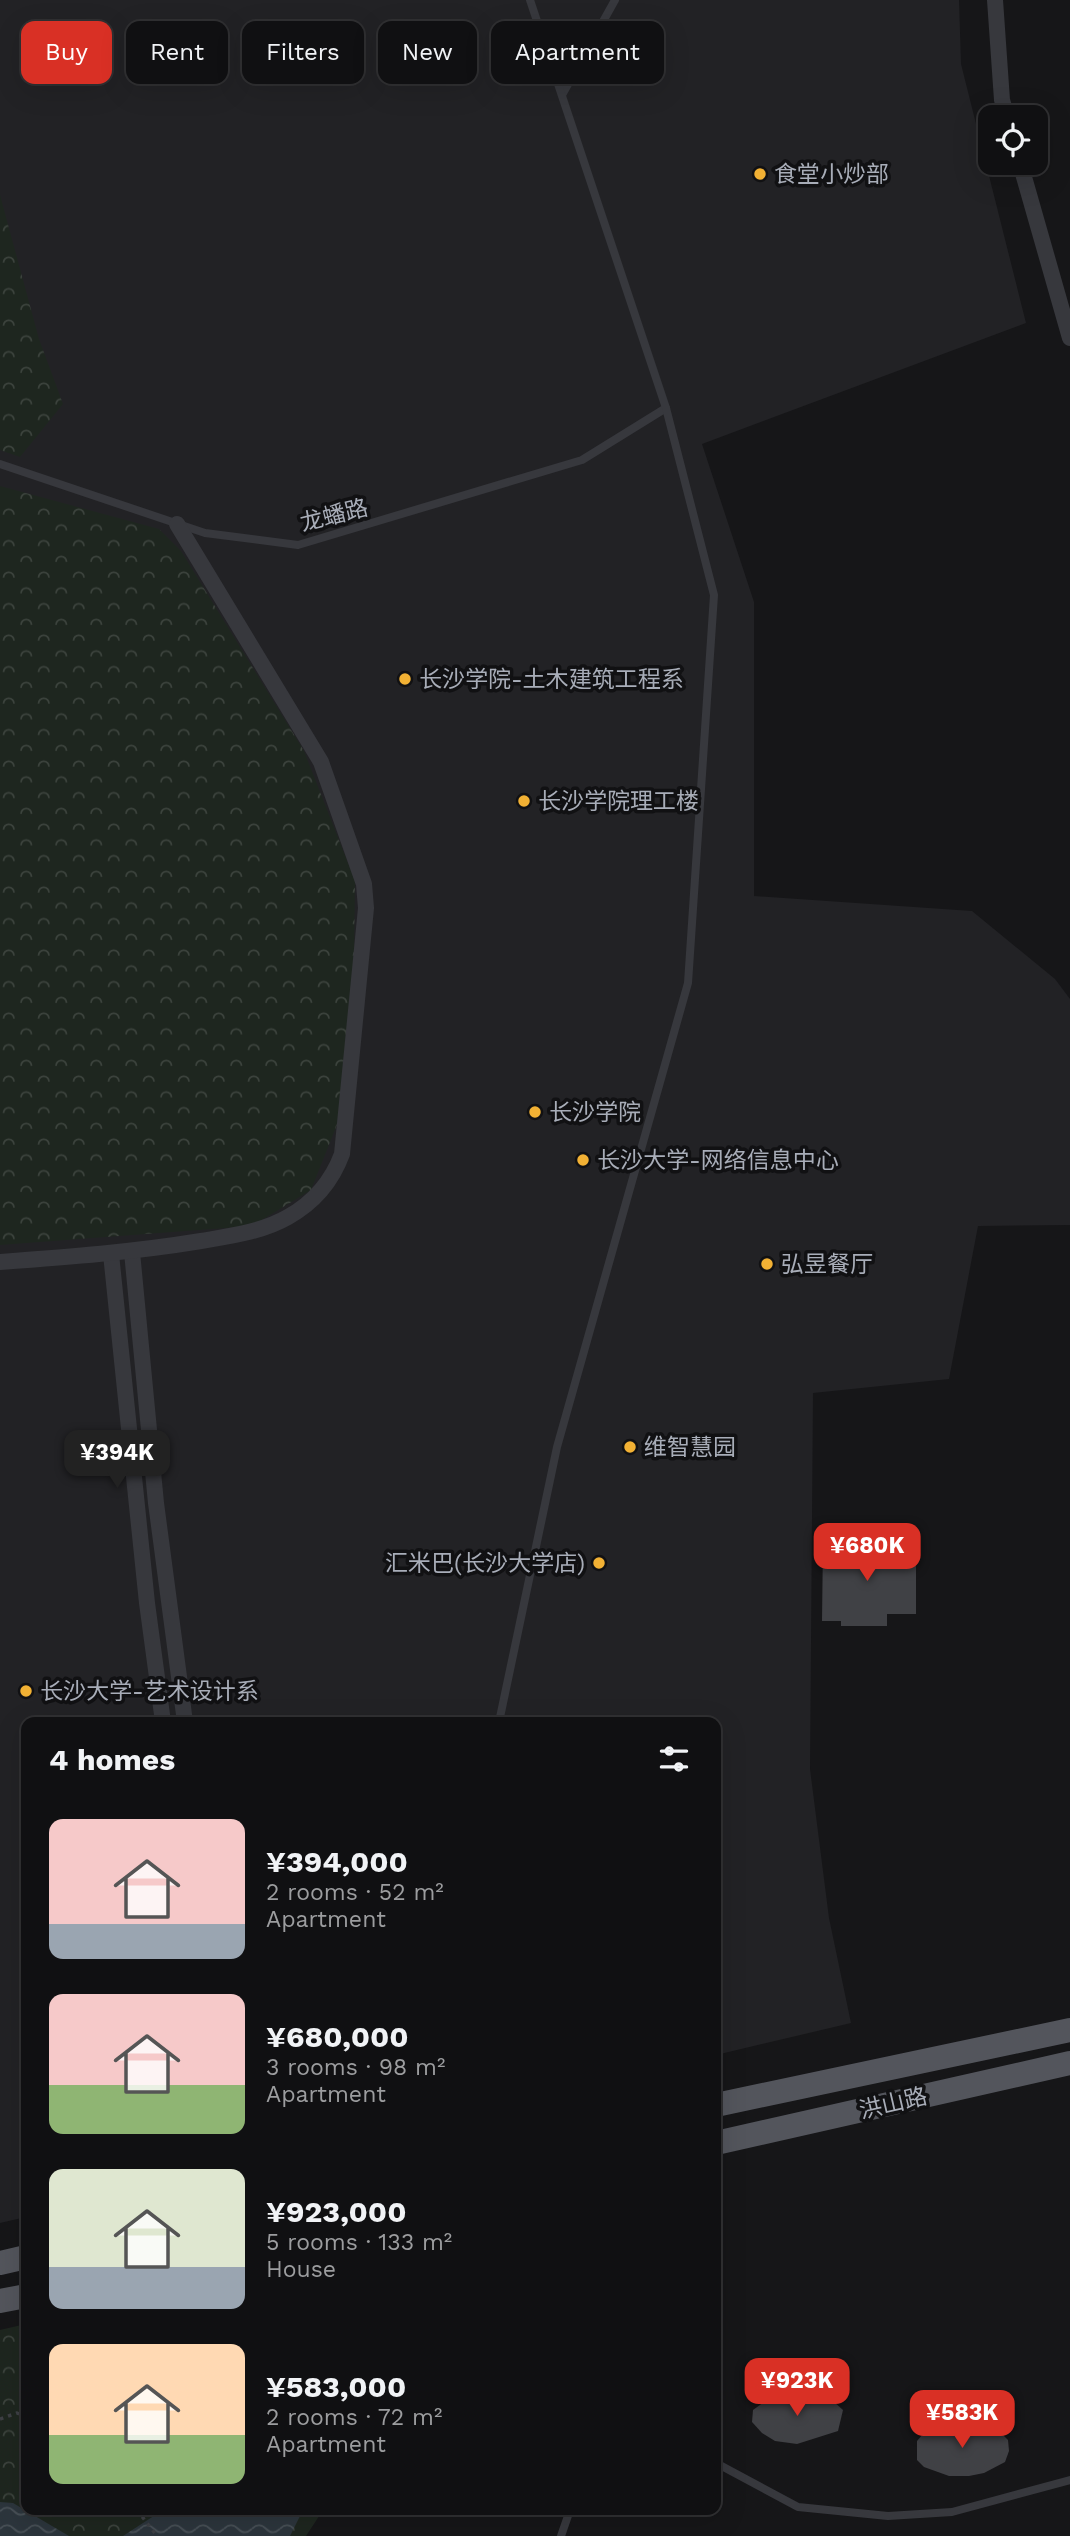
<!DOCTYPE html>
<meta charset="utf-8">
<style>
body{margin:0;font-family:"Work Sans","Noto Sans SC",sans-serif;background:#19191b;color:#f1f3f6;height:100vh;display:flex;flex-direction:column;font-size:26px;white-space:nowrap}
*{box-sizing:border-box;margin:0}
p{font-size:23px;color:#9c9d9f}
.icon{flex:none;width:38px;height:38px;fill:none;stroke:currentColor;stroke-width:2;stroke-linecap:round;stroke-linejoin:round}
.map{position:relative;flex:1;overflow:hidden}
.drawer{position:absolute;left:21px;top:1717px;width:700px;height:798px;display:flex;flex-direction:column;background:#101012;border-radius:14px;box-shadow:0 7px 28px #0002,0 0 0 2px #303032}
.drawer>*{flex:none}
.hud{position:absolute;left:21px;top:21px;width:700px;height:63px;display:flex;gap:14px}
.controls{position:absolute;left:978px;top:105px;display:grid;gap:14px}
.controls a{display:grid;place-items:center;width:70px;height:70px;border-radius:14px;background:#101012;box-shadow:0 7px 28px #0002,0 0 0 2px #303032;font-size:35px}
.price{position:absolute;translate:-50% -60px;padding:0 16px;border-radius:14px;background:#d93025;color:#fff;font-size:23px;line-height:46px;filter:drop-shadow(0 2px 4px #0008)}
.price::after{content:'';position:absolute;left:50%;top:42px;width:21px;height:16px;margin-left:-10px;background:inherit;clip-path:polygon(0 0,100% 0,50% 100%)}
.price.selected{background:#222;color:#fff}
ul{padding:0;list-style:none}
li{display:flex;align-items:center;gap:21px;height:175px;padding:0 28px}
li span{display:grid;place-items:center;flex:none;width:196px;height:140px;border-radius:14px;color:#555}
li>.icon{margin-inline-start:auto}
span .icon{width:84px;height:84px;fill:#fffc;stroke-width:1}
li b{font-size:30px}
h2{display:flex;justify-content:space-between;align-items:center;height:84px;padding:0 28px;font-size:30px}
.chip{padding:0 24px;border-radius:14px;background:#101012;box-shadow:0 7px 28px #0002,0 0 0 2px #303032;font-size:24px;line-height:63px}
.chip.selected{background:#d93025;color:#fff}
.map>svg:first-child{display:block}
</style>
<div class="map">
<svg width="1070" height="2536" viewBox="0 0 1070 2536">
<defs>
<pattern id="forest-crowns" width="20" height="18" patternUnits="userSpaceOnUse" patternTransform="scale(1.75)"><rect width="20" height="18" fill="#1e261f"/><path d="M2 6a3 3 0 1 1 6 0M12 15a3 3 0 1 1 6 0" fill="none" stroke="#3c433d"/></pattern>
<pattern id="water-waves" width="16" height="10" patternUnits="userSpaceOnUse" patternTransform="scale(1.75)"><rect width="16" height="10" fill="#2c353c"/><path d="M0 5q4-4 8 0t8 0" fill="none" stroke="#485056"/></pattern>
</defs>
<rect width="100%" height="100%" fill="#161618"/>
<path fill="#222225" d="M0,0H959L961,64L1026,323L702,444L754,602V896L972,911L1055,979L1070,999V1225L978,1226L949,1379L813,1393L810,1769L829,1918L851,2023L716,2055V1722H26V2217L0,2223Z"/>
<g fill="url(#forest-crowns)">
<path d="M0,195L39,339L63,404L20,457L0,450Z"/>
<path d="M0,486L159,529L181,551L304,751L355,881L354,960L338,1122L311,1190L252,1226L0,1245Z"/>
<path d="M26,2324V2510H323L306,2536H0V2330Z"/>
</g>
<g fill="url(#water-waves)">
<path d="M0,2502L13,2503L69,2536H0Z"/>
<path d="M163,2510H303L290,2536H123Z"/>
</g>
<g fill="#404145">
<path d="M823,1541H865V1549H916V1614H887V1626H841V1621H822Z"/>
<path d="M790,2393L813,2395L833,2401L843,2410L838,2431L797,2444L775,2441L762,2433L752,2422L753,2410L768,2399Z"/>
<path d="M966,2424L1001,2433L1008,2440L1009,2451L1005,2462L984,2473L969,2476H949L924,2467L917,2460V2441L923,2434L947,2426Z"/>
</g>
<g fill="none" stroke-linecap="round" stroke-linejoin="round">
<g stroke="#3d3f44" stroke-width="3.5" stroke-dasharray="3.5 5" stroke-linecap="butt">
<path d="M0,2419L17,2413L26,2417"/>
<path d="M137,2510L157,2536"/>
</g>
<g stroke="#37383d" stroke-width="8">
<path d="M562,95L615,0"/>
<path d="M0,464L205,533L298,545L582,460L666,408"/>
<path d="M499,1722L557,1447L688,983L714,595L666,408L530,0"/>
<path d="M716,2463L798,2507L888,2516L952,2512L1070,2480"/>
<path d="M561,2536L570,2510"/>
</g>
<g stroke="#37383d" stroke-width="16">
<path d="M995,0L1002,100L1007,117"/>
<path d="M1020,163L1070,338"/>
<path d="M132,1252L156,1503L185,1722"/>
<path d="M111,1254L147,1603L163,1722"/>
<path d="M0,1262C68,1257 134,1252 201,1241C230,1236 262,1232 288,1217C313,1203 332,1181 342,1154L366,908L364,884L321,762L177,524"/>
</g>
<g stroke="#53555c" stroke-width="24">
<path d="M716,2105L1070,2030"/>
<path d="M716,2143L1070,2063"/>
<path d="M0,2263L26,2257"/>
<path d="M0,2301L26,2296"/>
</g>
</g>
<g fill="#f2b134" stroke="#111113" stroke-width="2.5">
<circle cx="760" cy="174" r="7"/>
<circle cx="405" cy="679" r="7"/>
<circle cx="524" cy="801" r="7"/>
<circle cx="535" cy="1112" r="7"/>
<circle cx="583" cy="1160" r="7"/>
<circle cx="767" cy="1264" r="7"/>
<circle cx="630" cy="1447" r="7"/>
<circle cx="599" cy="1563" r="7"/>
<circle cx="26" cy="1691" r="7"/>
</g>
<g text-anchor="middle" stroke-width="7" stroke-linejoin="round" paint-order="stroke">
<g font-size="23" fill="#a8adb8" stroke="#111113" text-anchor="start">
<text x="774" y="182">食堂小炒部</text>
<text x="419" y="687">长沙学院-土木建筑工程系</text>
<text x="538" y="809">长沙学院理工楼</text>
<text x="549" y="1120">长沙学院</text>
<text x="597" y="1168">长沙大学-网络信息中心</text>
<text x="781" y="1272">弘昱餐厅</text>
<text x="644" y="1455">维智慧园</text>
<text x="585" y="1571" text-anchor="end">汇米巴(长沙大学店)</text>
<text x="40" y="1699">长沙大学-艺术设计系</text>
</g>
<g font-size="23" fill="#a8adb8" stroke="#111113">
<text transform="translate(334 515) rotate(-14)" y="8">龙蟠路</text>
<text transform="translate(893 2103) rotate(-13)" y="8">洪山路</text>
</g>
</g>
</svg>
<div class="controls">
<a><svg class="icon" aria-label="locate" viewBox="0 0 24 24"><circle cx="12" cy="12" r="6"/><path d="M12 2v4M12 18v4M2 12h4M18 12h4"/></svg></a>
</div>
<b class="price selected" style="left:117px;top:1490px">¥394K</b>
<b class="price" style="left:867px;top:1583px">¥680K</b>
<b class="price" style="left:797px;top:2418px">¥923K</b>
<b class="price" style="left:962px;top:2450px">¥583K</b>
<div class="hud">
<a class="chip selected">Buy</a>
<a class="chip">Rent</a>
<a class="chip">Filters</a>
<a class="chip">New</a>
<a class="chip">Apartment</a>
</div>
<section class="drawer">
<h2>4 homes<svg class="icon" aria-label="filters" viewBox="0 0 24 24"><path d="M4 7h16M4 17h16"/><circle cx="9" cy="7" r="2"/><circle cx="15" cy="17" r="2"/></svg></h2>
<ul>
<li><span style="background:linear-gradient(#f6c9c9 75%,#9aa5b1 0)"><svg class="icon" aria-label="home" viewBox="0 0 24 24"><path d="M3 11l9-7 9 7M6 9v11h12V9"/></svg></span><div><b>¥394,000</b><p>2 rooms · 52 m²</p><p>Apartment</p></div></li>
<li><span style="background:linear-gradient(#f6c9c9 65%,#8fb573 0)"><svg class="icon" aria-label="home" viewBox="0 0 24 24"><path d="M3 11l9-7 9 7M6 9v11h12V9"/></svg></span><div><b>¥680,000</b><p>3 rooms · 98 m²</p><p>Apartment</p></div></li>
<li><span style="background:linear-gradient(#dfe7d0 70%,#9aa5b1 0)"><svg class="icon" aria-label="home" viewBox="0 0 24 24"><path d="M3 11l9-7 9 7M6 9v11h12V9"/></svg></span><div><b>¥923,000</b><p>5 rooms · 133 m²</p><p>House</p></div></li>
<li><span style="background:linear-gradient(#ffd9b3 65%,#8fb573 0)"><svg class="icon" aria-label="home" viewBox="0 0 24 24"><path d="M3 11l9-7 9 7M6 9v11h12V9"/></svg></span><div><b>¥583,000</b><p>2 rooms · 72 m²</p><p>Apartment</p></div></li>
</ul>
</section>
</div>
